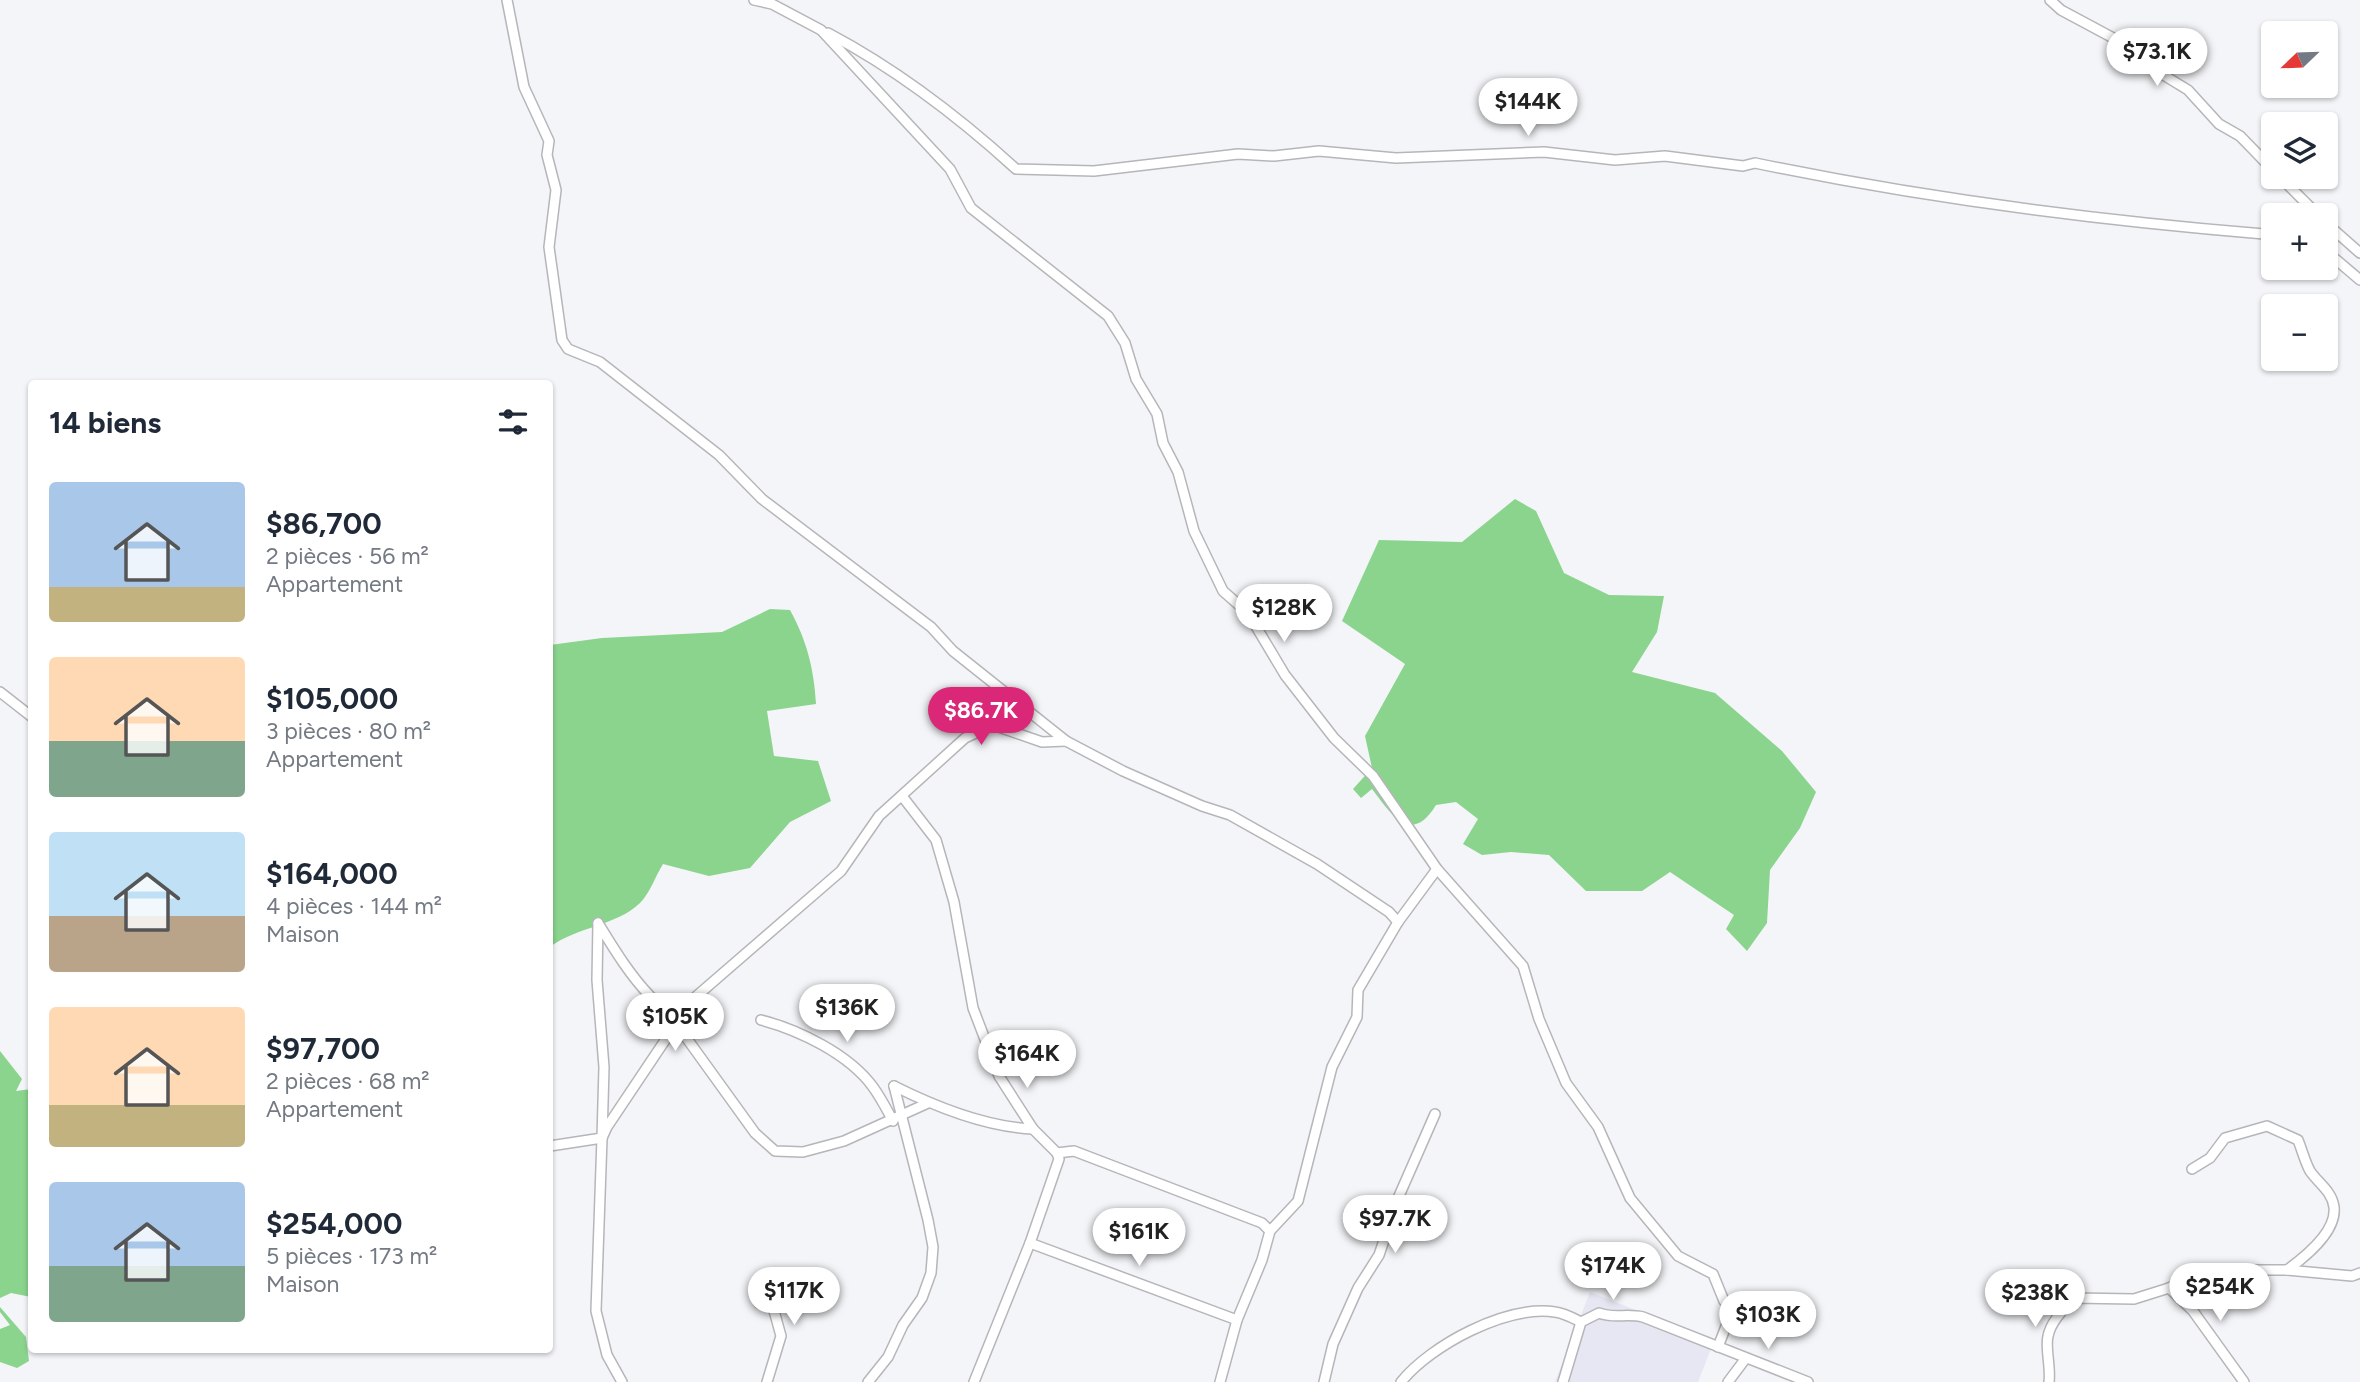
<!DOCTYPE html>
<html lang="fr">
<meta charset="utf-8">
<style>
body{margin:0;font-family:Figtree,sans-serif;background:#f6f6f7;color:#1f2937;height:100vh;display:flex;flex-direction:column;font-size:26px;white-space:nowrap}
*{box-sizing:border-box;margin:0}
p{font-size:23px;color:#747a83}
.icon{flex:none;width:38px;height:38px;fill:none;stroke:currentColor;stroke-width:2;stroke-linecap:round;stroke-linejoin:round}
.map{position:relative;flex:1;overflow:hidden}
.details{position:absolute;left:28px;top:380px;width:525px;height:973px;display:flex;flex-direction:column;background:#fff;border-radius:7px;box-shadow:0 2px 5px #0004}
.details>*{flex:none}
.needle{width:46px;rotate:247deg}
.controls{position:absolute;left:2261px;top:21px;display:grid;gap:14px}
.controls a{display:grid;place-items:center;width:77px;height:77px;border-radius:7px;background:#fff;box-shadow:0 2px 5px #0004;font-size:35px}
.price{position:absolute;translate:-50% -60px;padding:0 16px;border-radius:24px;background:#fff;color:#222;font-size:23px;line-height:46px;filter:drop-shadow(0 2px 4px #0008)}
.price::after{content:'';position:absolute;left:50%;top:42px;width:21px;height:16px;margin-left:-10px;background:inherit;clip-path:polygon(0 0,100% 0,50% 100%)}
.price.current{background:#db2777;color:#fff}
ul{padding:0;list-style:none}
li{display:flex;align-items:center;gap:21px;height:175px;padding:0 21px}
li span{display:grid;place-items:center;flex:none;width:196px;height:140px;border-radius:7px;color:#555}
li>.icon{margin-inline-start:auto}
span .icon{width:84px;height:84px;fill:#fffc;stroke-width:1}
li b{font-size:30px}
h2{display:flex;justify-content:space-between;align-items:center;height:84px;padding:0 21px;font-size:30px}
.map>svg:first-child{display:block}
</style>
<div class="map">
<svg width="2360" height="1382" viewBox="0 0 2360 1382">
<rect width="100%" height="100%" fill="#f4f5f8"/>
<path fill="#e6e7f2" d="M1590,1292L1714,1341L1698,1382H1555Z"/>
<g fill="#8ad48d">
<path d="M1515,499L1536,511L1564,573L1609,595L1664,596L1657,632L1632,672L1715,693L1782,751L1816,792L1800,828L1770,870L1767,923L1747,951L1726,929L1734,915L1670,872L1642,891H1586L1549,855L1511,852L1482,855L1463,844L1478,819L1456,802L1436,805C1411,846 1391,814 1372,789L1361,798L1353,789L1372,768L1365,736L1405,664L1342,621L1379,540L1462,542Z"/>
<path d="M770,609L790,610C807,641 814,669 816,704L767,711L774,756L818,761L831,801L790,822L750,868L709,876L663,864C656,875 650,893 640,903C616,926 576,927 550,947V645L602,638L722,632Z"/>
<path d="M0,1051L22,1079L16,1091L31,1089V1297L11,1293L0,1298Z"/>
<path d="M0,1307L26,1337L29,1361L17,1368L0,1362V1329L10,1325L0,1312Z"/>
</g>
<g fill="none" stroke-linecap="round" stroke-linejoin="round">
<defs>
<g id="street">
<path d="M507,0L524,87L549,141L547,155L556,190L549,247L562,340L568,349L600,362L719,455L762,499L931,627L953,651L1066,741L1123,771L1202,806L1230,815L1317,864L1389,912L1398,922"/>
<path d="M754,0L772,4L821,30L950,169L971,208L1108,316L1125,343L1136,379L1157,414L1163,443L1178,472L1194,531L1223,591L1248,613L1285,675L1334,738L1373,776L1437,869L1523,966L1539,1019L1566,1083L1598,1127L1630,1198L1678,1256L1713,1274L1724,1301L1733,1308L1718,1347"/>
<path d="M2050,0L2061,10L2130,47L2147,65L2188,90L2219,124L2240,136L2273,170"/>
<path d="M828,33C896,69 959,117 1016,169L1094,171L1238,154L1274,156L1319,151L1396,158L1544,152L1615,160L1665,156L1743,166L1755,163C1923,198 2092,220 2264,234L2273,238"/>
<path d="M2280,177L2318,215"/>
<path d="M2326,223L2360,253"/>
<path d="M2326,256L2333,257L2360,280"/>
<path d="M0,692L32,717"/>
<path d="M902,796L936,840L954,902L973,1008L999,1076L1033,1129L1057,1153L1059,1159L1030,1243L974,1382"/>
<path d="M598,923C614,949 629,974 650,996C660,1006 677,1015 680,1029L755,1133L775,1151L803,1152L844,1141L928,1103"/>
<path d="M761,1020C799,1030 849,1054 873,1087C881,1098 887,1110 893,1121"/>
<path d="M894,1086C936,1107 985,1127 1033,1129"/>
<path d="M550,1146L602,1138L604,1067L597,980L598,923"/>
<path d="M1057,1153L1074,1151L1262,1223L1270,1231"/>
<path d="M2192,1169L2210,1158L2225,1138L2267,1126L2298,1140C2302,1150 2305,1162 2310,1171C2318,1183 2332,1191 2334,1207C2337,1232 2305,1257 2287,1270"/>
<path d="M1030,1243L1237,1320"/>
<path d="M2169,1288L2193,1311L2244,1382"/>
<path d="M759,1303L773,1307L781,1336L767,1382"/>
<path d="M622,1382L607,1355L596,1311L602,1138L607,1127L692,1000L841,871L879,816L965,738L993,725L1042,742L1066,741"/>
<path d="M868,1382L888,1357L903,1325L922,1298L931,1273L933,1247L928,1220L894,1086"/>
<path d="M1220,1382L1237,1320L1262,1260L1270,1231L1298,1201L1332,1067L1357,1017L1358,990L1398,922L1437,869"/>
<path d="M1324,1382L1333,1344L1358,1288L1379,1255L1399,1196L1435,1114"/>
<path d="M1401,1382C1431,1345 1506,1305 1555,1312C1564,1313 1573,1318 1581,1322"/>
<path d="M1563,1382L1581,1322L1599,1313C1614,1319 1626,1313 1643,1317L1808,1382"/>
<path d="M1728,1382L1746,1358"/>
<path d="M2049,1382C2051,1367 2045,1348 2048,1336C2051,1321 2064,1309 2074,1298L2134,1299L2169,1288L2204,1270H2287L2352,1276L2360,1273"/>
</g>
</defs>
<use href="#street" stroke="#b6b6ba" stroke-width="12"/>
<use href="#street" stroke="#fff" stroke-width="9"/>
</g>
</svg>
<div class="controls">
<a><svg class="needle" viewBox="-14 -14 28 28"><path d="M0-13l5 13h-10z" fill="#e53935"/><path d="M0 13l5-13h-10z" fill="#747a83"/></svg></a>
<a><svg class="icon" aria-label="layers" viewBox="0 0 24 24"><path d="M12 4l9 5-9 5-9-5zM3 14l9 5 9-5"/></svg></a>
<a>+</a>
<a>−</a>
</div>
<b class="price" style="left:2157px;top:88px">$73.1K</b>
<b class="price" style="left:1528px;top:138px">$144K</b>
<b class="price" style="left:1284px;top:644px">$128K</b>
<b class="price current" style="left:981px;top:747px">$86.7K</b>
<b class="price" style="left:847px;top:1044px">$136K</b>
<b class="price" style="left:675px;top:1053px">$105K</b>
<b class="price" style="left:1027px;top:1090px">$164K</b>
<b class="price" style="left:1395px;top:1255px">$97.7K</b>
<b class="price" style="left:1139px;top:1268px">$161K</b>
<b class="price" style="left:1613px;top:1302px">$174K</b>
<b class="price" style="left:2220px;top:1323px">$254K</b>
<b class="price" style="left:794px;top:1327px">$117K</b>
<b class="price" style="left:2035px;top:1329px">$238K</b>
<b class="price" style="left:1768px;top:1351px">$103K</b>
<section class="details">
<h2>14 biens<svg class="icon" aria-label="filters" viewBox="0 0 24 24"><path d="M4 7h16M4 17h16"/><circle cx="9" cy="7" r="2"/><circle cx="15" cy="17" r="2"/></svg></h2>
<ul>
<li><span style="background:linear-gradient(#a9c7e8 75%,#c2b280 0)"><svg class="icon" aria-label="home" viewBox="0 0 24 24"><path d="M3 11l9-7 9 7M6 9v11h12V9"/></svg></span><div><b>$86,700</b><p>2 pièces · 56 m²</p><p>Appartement</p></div></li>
<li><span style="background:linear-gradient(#ffd9b3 60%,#7fa58c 0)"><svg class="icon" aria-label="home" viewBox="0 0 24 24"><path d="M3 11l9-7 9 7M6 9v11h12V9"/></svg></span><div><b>$105,000</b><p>3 pièces · 80 m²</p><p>Appartement</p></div></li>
<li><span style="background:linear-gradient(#bfe0f5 60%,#b9a48a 0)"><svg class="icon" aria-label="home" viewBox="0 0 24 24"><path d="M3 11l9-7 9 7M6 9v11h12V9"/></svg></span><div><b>$164,000</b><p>4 pièces · 144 m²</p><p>Maison</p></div></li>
<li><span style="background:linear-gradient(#ffd9b3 70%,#c2b280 0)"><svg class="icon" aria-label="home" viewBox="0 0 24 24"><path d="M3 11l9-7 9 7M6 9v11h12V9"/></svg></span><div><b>$97,700</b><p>2 pièces · 68 m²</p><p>Appartement</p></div></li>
<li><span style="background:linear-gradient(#a9c7e8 60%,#7fa58c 0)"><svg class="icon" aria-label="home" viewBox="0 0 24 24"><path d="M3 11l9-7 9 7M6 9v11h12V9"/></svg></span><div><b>$254,000</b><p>5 pièces · 173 m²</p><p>Maison</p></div></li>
</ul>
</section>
</div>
